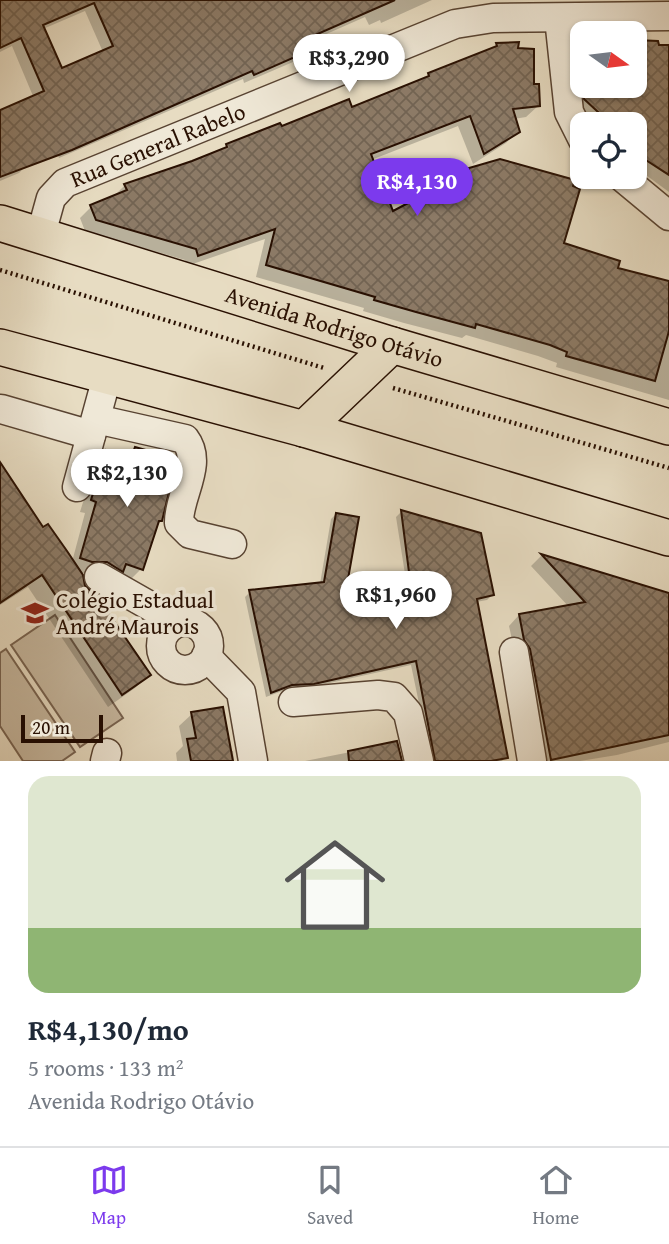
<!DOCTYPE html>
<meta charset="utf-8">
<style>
body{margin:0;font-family:"Gentium Book Plus",serif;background:#f6f6f7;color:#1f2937;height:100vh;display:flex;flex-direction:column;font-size:26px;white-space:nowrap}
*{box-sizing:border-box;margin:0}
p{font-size:23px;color:#747a83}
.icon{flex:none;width:38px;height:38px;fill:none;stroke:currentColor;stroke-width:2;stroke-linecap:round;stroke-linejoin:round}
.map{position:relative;height:761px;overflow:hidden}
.sheet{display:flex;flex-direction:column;background:#fff;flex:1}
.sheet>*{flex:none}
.needle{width:46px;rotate:104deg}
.fabs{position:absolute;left:570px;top:21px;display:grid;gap:14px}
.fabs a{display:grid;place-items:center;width:77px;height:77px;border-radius:14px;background:#fff;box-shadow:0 2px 5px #0004;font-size:35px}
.scale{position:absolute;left:21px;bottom:18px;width:82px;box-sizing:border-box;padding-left:7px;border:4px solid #291002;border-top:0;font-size:19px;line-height:24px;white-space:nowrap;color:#291002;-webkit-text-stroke:5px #efe8d7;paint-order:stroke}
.price{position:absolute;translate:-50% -60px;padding:0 16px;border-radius:24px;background:#fff;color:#222;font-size:23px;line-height:46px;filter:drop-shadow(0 2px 4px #0008)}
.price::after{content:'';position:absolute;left:50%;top:42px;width:21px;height:16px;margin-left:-10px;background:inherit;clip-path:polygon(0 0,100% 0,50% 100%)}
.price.on{background:#7c3aed;color:#fff}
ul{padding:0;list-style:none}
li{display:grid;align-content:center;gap:14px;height:371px;padding:0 28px}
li+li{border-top:2px solid #e0e1e3}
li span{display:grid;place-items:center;height:217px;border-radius:21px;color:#555}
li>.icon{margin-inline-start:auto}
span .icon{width:126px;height:126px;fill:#fffc;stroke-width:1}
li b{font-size:30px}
.tab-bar{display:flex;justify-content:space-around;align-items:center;height:98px;border-top:2px solid #e0e1e3;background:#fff;font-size:19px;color:#747a83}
.tab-bar a{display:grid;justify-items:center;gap:4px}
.tab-bar .on{color:#7c3aed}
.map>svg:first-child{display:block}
</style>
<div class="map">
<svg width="669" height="761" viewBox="0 0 669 761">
<defs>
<pattern id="building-cross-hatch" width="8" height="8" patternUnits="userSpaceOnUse" patternTransform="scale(1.75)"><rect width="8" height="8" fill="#8c7a66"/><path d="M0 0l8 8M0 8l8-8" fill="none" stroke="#726352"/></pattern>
</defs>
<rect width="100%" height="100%" fill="#e7dcc2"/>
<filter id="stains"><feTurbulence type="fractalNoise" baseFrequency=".00286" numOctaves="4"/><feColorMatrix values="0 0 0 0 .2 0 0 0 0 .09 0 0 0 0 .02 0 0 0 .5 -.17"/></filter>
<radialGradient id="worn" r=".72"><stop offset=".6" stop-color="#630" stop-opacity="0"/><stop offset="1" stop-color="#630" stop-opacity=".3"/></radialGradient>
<g fill="#c7b9a1" stroke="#786452" stroke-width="2">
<path d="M55,615L123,718L80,747L11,645Z"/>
<path d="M6,649L75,752L62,761H23L0,726V653Z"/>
</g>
<g fill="#0003" fill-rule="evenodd">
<path d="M0,0H432L381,23L380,20L369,25L365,17L306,43L309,49L300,59L244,83L243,79L59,158L12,46L0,52ZM85,11L103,52L61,70L43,29Z"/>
<path d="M497,44L516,49L538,106L526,117L514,119L518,131L506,143L473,164L458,126L371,160L392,213L470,170L562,244L616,269L669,283V400L556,367L557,363L538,356L466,335L462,338L404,323L363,311L364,308L256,277L265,239L187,266L185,260L85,231L80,218L91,207L114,196L125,185L222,151L227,145L351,109L423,81L429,75L491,50Z"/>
<path d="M658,46L669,47V192L635,167V124H590L575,109L574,55L583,47V86H635Z"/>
<path d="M0,112L28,164L19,173L0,181Z"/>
<path d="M135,449L155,468L161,521L156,526L141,569L130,580L95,573H79L83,587L148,675L135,688L108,707L28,587L0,605V465L43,529L72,562L85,513L80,512L95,463L106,452L126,458Z"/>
<path d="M401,512L480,534L492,595L487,600L476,602L506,757L502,761H431L411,665L307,688L285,690L266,697L245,597L250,592L320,584L331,519L336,514L346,581L405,574L396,517Z"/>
<path d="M541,556L669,595V742L617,755L580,761H539L509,626L519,615L569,607L531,566Z"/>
<path d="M192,714L229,751H233L234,761H177L176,753L183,746L179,726Z"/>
<path d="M396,743L401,761H305Z"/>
</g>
<g fill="url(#building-cross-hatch)" stroke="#291002" stroke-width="2" fill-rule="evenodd">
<path d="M0,0H395L306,39L311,50L254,75L252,71L72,150L0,177V110L44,91L21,38L0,48ZM94,3L113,46L62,68L43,25Z"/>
<path d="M635,40L658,41L659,45H669V175L635,153V124H611L584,99L583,86L635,87Z"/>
<path d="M519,42L518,48L534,49V84H539L540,106L513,109L520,132L484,154L470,116L371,154L393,211L469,171V168L500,159L575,180L573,186L580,189L564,243L620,261L618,268L669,281V331L655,381L566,356L567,352L550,345L476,324L475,328L416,312L374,300L375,297L266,265L275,229L198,256L196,249L96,220L90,205L127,190L124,184L192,161L227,147L226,144L280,123L282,126L349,99L352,107L429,76L428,73L497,46L496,43Z"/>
<path d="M135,447L160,454L157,467L174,472L162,521H159L143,570L126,564L123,572L107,562H92L80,558L96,502L91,500L106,450L131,458Z"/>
<path d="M0,462L43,527L48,524L67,551L83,575L85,586L96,595L151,675L122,695L42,575L0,603Z"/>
<path d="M401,510L481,533L494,595L477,599L508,758L491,761H435L416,661L314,684L292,685L271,693L249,590L324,582L336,513L359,517L348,579L409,572Z"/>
<path d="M541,554L669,593V735L551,760L530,649L524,640L519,614L585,602Z"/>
<path d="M223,707L233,761H191L187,739L196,738L191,712Z"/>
<path d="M397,741L402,761H349L348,751Z"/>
</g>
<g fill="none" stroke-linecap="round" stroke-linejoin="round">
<defs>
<g id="minor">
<path d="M559,18L569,112L583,140"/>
<path d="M622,177L669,216"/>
<path id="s1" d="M41,234L51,198L65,183L455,24L493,18L669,16"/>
<path d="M1,409L91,435"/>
<path d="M96,419L185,439C204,464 178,496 179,523L190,534L232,544"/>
<path d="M77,487L107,377"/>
<path d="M99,577L178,622"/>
<circle cx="185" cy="646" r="24"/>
<path d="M514,652L532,761"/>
<path d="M206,656L241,692L253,761"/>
<path d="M293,702L378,695L394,697L408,713L419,761"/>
<path d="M105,761L107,753"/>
</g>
<g id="major">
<path id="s2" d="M0,223L392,345L669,427"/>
<path d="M0,347L304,429L669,538"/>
<path d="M304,429L392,345"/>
</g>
</defs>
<use href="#minor" stroke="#584332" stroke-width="31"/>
<use href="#major" stroke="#291002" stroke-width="38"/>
<g stroke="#291002" stroke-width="4.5" stroke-dasharray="2 3.5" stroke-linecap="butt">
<path d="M0,270L324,368"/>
<path d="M393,388L669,468"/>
</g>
<use href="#minor" stroke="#efe8d7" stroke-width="28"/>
<use href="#major" stroke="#e7dcc2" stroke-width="35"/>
</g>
<defs>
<symbol id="school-bare" viewBox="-9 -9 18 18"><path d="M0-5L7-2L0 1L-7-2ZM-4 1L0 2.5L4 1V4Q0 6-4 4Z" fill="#8f2418" stroke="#efe8d7" stroke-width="2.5" paint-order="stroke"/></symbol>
</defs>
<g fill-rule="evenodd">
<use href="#school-bare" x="16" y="594" width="38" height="38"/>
</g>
<g text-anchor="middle" stroke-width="7" stroke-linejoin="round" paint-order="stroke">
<g font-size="23" fill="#291002" stroke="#efe8d7">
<text dy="8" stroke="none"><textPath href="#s1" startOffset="158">Rua General Rabelo</textPath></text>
<text dy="8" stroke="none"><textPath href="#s2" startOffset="350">Avenida Rodrigo Otávio</textPath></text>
</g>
<g font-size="23" fill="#291002" stroke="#efe8d7" text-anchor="start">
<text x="56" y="608">Colégio Estadual<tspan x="56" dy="26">André Maurois</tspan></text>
</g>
</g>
<rect width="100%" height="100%" filter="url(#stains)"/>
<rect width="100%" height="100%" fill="url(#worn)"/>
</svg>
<div class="fabs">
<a><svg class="needle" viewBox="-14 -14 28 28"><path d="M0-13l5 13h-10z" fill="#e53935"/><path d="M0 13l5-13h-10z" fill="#747a83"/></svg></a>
<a><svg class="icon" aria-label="locate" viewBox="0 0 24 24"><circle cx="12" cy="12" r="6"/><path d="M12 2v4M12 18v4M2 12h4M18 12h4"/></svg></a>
</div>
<div class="scale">20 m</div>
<b class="price" style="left:349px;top:94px">R$3,290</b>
<b class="price on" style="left:417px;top:218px">R$4,130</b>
<b class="price" style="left:127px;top:509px">R$2,130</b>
<b class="price" style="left:396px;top:631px">R$1,960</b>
</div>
<section class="sheet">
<ul>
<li><span style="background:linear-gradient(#dfe7d0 70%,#8fb573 0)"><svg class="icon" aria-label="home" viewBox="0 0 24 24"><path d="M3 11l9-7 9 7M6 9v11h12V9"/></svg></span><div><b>R$4,130/mo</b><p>5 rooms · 133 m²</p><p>Avenida Rodrigo Otávio</p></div></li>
</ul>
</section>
<nav class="tab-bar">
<a class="on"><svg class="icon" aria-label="map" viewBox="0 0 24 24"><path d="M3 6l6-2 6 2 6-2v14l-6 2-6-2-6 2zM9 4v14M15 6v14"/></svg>Map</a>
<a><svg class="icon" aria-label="saved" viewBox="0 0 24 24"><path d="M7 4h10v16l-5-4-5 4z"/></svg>Saved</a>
<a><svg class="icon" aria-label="home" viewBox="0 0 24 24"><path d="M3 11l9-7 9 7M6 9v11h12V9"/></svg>Home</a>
</nav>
